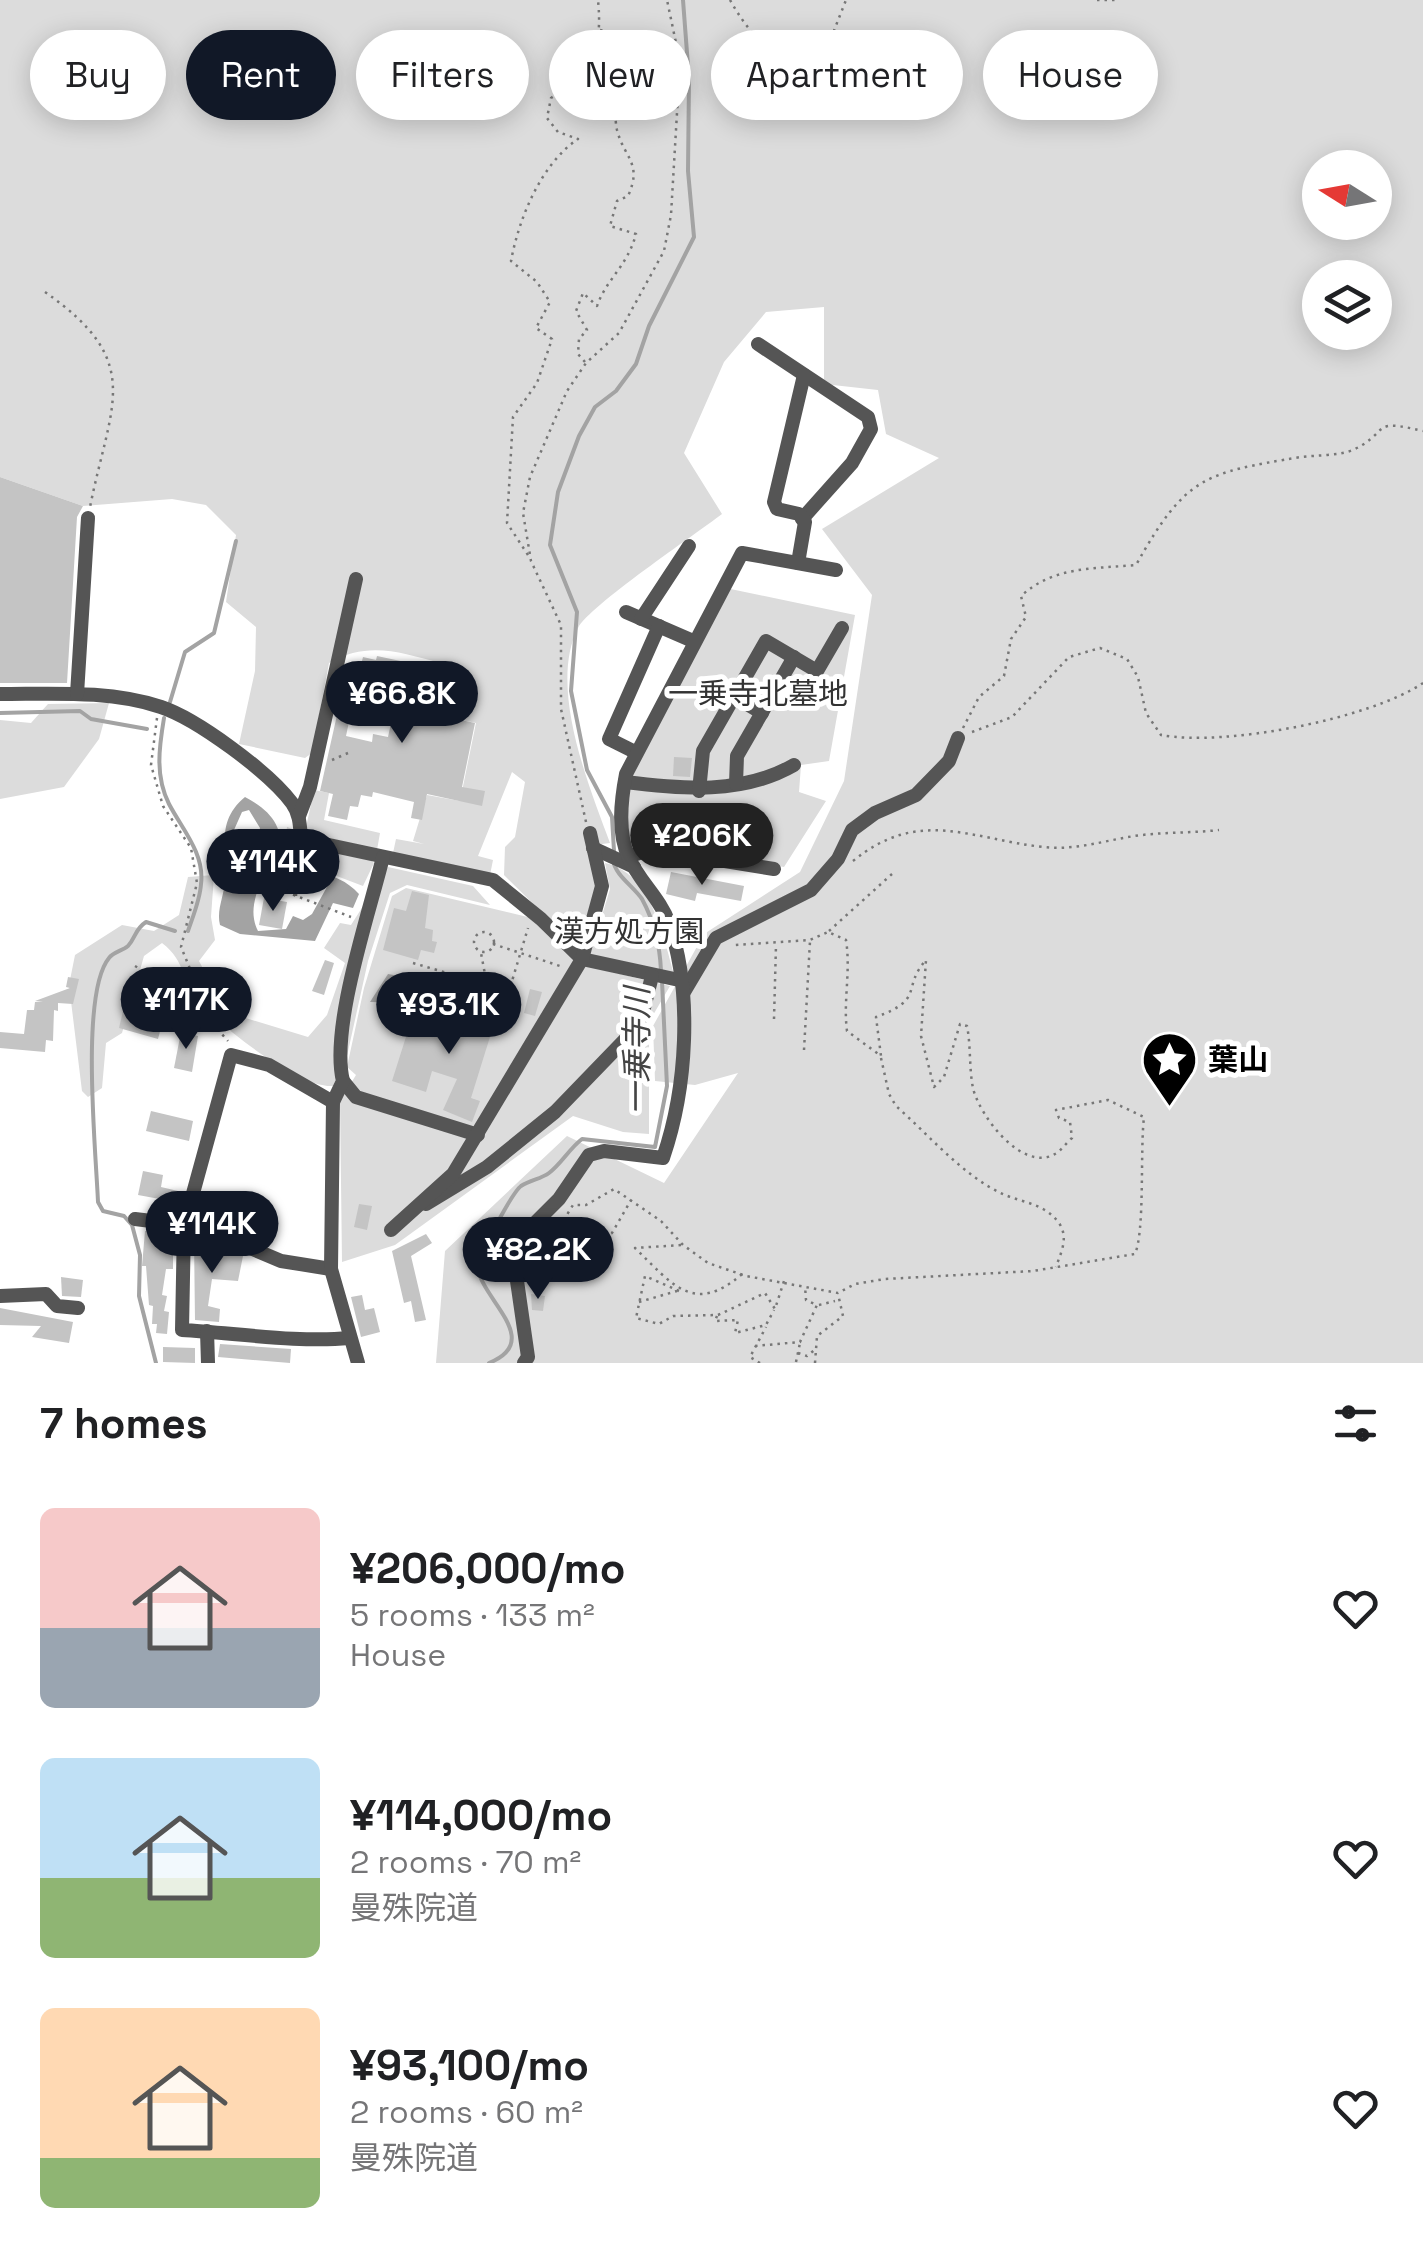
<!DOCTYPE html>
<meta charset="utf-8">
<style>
body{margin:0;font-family:"Space Grotesk","Noto Sans JP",sans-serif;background:#f6f6f6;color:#202124;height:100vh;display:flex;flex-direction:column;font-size:38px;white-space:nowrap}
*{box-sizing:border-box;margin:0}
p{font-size:32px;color:#757577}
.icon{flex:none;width:55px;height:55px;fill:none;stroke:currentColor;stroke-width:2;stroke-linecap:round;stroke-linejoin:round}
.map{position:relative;height:1363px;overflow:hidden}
.drawer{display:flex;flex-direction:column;background:#fff;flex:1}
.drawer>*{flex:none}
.guide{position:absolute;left:30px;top:30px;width:1365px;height:90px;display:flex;gap:20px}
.needle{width:65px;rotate:281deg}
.controls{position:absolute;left:1302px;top:150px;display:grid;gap:20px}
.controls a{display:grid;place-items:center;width:90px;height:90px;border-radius:50%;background:#fff;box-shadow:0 5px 25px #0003;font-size:50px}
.price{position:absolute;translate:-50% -85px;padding:0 22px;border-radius:35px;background:#111827;color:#fff;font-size:32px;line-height:65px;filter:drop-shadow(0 2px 5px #0008)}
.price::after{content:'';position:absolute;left:50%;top:60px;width:30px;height:22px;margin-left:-15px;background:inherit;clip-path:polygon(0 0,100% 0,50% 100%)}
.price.on{background:#222;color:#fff}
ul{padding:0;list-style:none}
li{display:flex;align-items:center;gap:30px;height:250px;padding:0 40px}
li span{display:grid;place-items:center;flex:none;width:280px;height:200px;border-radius:15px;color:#555}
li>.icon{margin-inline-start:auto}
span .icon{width:120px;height:120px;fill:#fffc;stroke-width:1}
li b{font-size:42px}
h2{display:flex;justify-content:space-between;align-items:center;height:120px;padding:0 40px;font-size:42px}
.chip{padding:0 35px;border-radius:45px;background:#fff;box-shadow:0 5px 25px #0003;font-size:35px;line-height:90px}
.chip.on{background:#111827;color:#fff}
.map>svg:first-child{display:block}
</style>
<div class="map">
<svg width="1423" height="1363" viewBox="0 0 1423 1363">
<rect width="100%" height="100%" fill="#fff"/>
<g fill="#dcdcdc" fill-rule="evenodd">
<path d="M0,0H1423V1363H436L445,1251L567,1136L664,1183L738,1073L695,1085L655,1081L653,1026L704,934L800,872L844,781L872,595L822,529L939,458L886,434L878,390L824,384V307L766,312L724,362L684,453L722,514C696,534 589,606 578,628C548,687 589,786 610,843L587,846L599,893L583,943H573L504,875L505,847L515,837L525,782L512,772L478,856L493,860L490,875L393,853L396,839L424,844L413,841L427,795L460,801L476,723L462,720L467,692L436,685L440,663C399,652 368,641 329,663L312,753L305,758L239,744L255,671L256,627L226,602L236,535L206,505L172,499L83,506L0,477ZM1320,168H1375V222H1320ZM1320,278H1375V332H1320Z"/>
<path d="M721,587L855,615L829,761L801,765L799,792L826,801L784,867L655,843L626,851V774Z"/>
<path d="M109,703L99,739L64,787L0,799V720L31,723L48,704Z"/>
<path d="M314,790L329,793L324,820L380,833L377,850L305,832Z"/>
<path d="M287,827L370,859L374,863L363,886L313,867L295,868L283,858Z"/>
<path d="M605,863C651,873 663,935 674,974L590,955L610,889Z"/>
<path d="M388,867L473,886L490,905L407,885L390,893L368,961L347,1056L333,1086C298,1088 223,1028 198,1001C181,982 187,962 162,943L144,956L122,1033L106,1043L102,1088L88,1097L82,1091L69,985L75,955L122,925L154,931L179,915L188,877L214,875L211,917L215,940L199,961L226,1012L308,1037L327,1015L345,963L324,948L340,923L351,925Z"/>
<path d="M406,888L540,920L578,964L670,986L649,1022V1134L623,1132L573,1116L395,1245L342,1262L340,1101L356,1075L347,1067L364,988L392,896Z"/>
</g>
<g fill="#a3a3a3" fill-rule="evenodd">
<path d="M245,797C273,812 282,826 283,858C302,875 335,867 359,894L353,908L333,903L315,941L240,934L220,925C216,909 225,895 225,878C226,846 217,820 245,797ZM249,810L260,828L258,835L251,837L234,830L242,812ZM262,845L286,872L305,874L308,880L328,885L312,914L303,920L293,916L286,929L258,931C246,907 261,888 265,865L259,849Z"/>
<path d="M388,974L422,980L419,1003L370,1002Z"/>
</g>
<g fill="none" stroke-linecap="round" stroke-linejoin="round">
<g stroke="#a3a3a3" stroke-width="4">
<path d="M170,702L185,652L214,633L236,541"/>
<path d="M0,713L80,711L91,719L147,729"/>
<path d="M164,718C159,748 155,776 169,804C182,829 205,854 201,884C200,900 193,916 188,931"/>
<path d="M614,851L612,817L587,770L571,691L577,612L550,545L558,492L579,436L595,407L616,391L636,364L649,326L694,237L688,171L689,79L683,0"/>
<path d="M613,860C615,875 633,886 642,899C654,921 660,947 661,971"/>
<path d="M156,1363L139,1296L140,1255L132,1225L124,1216L103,1211L98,1202C96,1152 80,993 109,958C113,952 122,951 128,946C136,937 135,929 146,922L175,931"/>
<path d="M489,1363C546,1340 478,1297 478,1266C478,1255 513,1192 521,1186C530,1180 541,1179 549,1173C562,1163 569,1149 582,1139L655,1147L667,1086L662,981"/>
</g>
</g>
<g fill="#c4c4c4">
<path d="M0,477L83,506L77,517L67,683H0Z"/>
<path d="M377,656L410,663L408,674L381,668L375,698L395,702L400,676L467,692L461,720L475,723L462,787L485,791L482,806L427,794L422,820L411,818L414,802L373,792L372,797L361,795L358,807L350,806L347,820L328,816L333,794L320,791L337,715L350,717L346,736L372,742L373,734L388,737L393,714L350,709L363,657L376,660Z"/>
<path d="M674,757L692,758L690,777L673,776Z"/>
<path d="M671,872L744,886L741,901L697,893L695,901L666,894Z"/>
<path d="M412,891L429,895L425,928L433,930L432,941L437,942L434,953L421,950L418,960L383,950L394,908L406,911Z"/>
<path d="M264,898L287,902L282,929L259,925Z"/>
<path d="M325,960L334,963L324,995L312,991Z"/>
<path d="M68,977L79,979L73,1004L58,1003V1011L54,1010L53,1041L46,1040L45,1052L0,1048V1032L24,1034L27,1010H34L35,1002H43L35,1001L70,988L66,987Z"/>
<path d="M530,989L542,992L535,1016L524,1013Z"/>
<path d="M466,1000L498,1011L471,1098L480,1101L472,1122L443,1110L457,1079L432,1071L426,1092L392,1081L411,1021L455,1035Z"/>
<path d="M123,1011L163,1020L158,1039L119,1028Z"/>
<path d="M181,1032L198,1036L192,1072L174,1068Z"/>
<path d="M151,1111L193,1121L189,1141L146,1131Z"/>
<path d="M143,1171L163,1175L161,1187L178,1191L176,1202L138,1195Z"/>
<path d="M359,1204L372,1206L367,1230L354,1227Z"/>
<path d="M145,1231L165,1233L163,1246L173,1247V1269H166L162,1295L167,1296L164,1311L169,1312L167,1334L156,1333L157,1324H152L153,1306L149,1305L146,1266H142Z"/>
<path d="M426,1234L432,1243L411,1256L426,1320L415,1322L411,1301L404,1303L392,1251Z"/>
<path d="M194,1239L243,1256L238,1281L212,1279L208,1306L220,1309L219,1322L195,1320Z"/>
<path d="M61,1277L83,1280L81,1297L62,1296Z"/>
<path d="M531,1294L545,1296L543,1311L532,1310Z"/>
<path d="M362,1295L365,1310L374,1308L380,1332L361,1337L351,1297Z"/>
<path d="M0,1308L73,1322L69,1343L32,1337L41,1326L0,1325Z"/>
<path d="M220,1344L291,1349L290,1363L218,1357Z"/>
<path d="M163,1347L195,1348V1363L163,1362Z"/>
</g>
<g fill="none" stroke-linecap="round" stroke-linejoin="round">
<g stroke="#777" stroke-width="2.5" stroke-dasharray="2.5 5" stroke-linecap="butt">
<path d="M730,0C748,32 771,59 809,65L824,56L846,0"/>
<path d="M1097,0H1119"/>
<path d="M45,292C145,362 111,402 90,507"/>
<path d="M585,362L578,354L579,339L587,330L576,311L583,293L597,306C607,278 627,267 636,234L610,226L617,201L628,196C643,163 624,158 617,130C612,108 621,67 622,43L616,35L600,30"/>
<path d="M528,555L507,523L513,417L537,383L552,339L536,328L550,302L537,282L511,261C519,218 541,164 578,139L558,132L547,118L551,98C591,71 603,51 598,0"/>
<path d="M157,718L151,765L163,806L191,848L197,883L181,947L215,1029"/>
<path d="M963,728L979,697L1004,676L1011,639L1026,617L1021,596C1054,566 1093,569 1136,565C1186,476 1204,473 1301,457C1316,455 1341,456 1355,449C1391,431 1369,418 1423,431"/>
<path d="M972,732L1012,717L1069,657L1100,648L1127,659L1138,677L1146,713L1161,735C1224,747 1370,719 1423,683"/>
<path d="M332,760L348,753"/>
<path d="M586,822L561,709V625L531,561L523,513L530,477L567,391L586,363L619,333L664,251L671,215L680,62L667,0"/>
<path d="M853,861C919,807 970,839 1043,847C1078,851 1108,839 1142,835C1168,832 1193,833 1219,830"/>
<path d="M286,892L351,917"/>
<path d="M296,896L298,850"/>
<path d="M829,931L892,874"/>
<circle cx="484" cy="942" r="10"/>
<path d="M493,944L563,967"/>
<path d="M413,963L509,991L528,928"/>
<path d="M135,966L190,998L228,1041"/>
<path d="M481,1000L487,985L481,953"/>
<path d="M774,1019L776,945"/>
<path d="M804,1050L810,941"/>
<path d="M881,1058L889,1094L896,1106C929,1135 965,1178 1005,1195C1025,1203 1045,1204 1059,1223C1069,1238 1061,1252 1056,1267"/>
<path d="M681,1245L635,1248C672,1284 694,1316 742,1274"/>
<path d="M541,1247H547L573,1205H586L614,1189L661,1221L683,1245L708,1263L746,1276L838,1293L855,1284L885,1279L1033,1271L1135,1254C1145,1230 1140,1151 1144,1117L1108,1100L1056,1110L1059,1118L1070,1122L1072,1138C1067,1142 1061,1151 1055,1154C1022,1173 979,1115 973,1088C969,1069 971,1046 967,1026L960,1024L944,1077L934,1087L921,1036L926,960C901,988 926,999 876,1017L881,1056L847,1031C843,1001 851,972 846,940L828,932L810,940L735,945"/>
<path d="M535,1265L612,1233L631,1200"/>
<path d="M536,1286L535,1265L546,1235"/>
<path d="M679,1291L645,1276L636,1318L659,1324L673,1316L718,1315L765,1293L775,1309L784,1281"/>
<path d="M639,1302L677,1291"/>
<path d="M819,1305L835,1301"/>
<path d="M717,1316L715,1321L738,1320L735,1333L766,1325L774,1310"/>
<path d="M755,1346L800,1342L817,1305L806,1300L805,1286"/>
<path d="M798,1353L807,1356L817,1348"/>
<path d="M796,1362L800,1343"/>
<path d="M760,1363L750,1357L766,1327"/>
<path d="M815,1363L817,1336L843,1316L838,1294"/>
</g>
<g stroke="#555" stroke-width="14">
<path d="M758,344L868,417L871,429L852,463L802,519"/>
<path d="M798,563L805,522L799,514L777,509L774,502L804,375"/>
<path d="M626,612L693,641"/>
<path d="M641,619L689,546"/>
<path d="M0,694C53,694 110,690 161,707C197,719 269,772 292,803C300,814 300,826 301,839L493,880L541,919L582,959L679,980"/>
<path d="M77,694L88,518"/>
<path d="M734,696L762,713"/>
<path d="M635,752L609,739L659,626"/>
<path d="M625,782C682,789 742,795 794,765"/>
<path d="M736,784L737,756L794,657"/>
<path d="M699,791L703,751L766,641L817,671L842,628"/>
<path d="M299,816L310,787L356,579"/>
<path d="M593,848L634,867"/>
<path d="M628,857L651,849L774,869"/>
<path d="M684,992L716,938L811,890L838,859L852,830L875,813L916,795L949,761L958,738"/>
<path d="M343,1081L356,1097L478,1135"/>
<path d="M192,1197L231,1055L269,1065L333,1102"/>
<path d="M426,1204L487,1167L555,1112L640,1024L652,976"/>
<path d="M135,1219L184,1225"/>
<path d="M391,1230L453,1174L582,959L602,886L590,833"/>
<path d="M331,1269L281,1261L196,1225H184L182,1330C235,1333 300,1343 349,1338"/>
<path d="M0,1296L46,1294L57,1306L78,1308"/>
<path d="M207,1331L208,1363"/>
<path d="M358,1363L331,1269L333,1102L343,1081C330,1028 369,914 383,857"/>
<path d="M524,1363L528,1357L516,1274L525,1241L536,1222L559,1199L589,1155L604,1151L663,1158C687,1088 693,993 669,923C660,898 639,881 629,858C617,833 621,800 626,774L742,553L836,570"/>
</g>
</g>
<defs>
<symbol id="sight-pin" viewBox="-11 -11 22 30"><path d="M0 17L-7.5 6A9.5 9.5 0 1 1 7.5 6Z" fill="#000" stroke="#fff"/><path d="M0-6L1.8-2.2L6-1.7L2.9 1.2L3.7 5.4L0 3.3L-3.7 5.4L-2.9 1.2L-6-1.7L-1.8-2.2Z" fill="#fff"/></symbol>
</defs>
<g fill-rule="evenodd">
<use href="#sight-pin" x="1138" y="1028" width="63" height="86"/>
</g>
<g text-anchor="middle" stroke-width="10" stroke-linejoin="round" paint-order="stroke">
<g font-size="30" fill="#333" stroke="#fff">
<text x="758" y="704">一乗寺北墓地</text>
<text x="629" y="942">漢方処方園</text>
</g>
<g font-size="30" font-weight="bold" fill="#000" stroke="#fff" text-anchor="start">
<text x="1208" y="1070">葉山</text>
</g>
<g font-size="32" font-style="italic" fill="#444" stroke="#fff">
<text transform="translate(637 1051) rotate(-90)" y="11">一乗寺川</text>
</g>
</g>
</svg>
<div class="controls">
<a><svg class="needle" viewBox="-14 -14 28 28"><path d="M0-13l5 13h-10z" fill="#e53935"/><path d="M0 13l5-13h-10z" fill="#757577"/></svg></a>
<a><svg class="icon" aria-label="layers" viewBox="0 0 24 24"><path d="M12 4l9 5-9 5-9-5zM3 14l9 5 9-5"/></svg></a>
</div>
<b class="price" style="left:402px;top:746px">¥66.8K</b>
<b class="price on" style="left:702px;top:888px">¥206K</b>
<b class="price" style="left:273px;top:914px">¥114K</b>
<b class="price" style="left:186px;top:1052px">¥117K</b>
<b class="price" style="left:449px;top:1057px">¥93.1K</b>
<b class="price" style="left:212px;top:1276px">¥114K</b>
<b class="price" style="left:538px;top:1302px">¥82.2K</b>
<div class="guide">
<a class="chip">Buy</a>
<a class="chip on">Rent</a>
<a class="chip">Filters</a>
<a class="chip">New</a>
<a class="chip">Apartment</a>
<a class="chip">House</a>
</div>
</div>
<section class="drawer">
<h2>7 homes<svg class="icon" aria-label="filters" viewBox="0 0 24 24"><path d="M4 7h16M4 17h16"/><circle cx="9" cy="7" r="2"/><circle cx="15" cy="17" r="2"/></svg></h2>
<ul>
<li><span style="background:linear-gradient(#f6c9c9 60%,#9aa5b1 0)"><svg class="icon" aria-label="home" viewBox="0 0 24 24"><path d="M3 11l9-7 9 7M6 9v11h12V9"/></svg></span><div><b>¥206,000/mo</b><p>5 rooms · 133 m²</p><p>House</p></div><svg class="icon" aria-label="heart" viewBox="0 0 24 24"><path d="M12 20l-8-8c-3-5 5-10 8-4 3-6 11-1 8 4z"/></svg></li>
<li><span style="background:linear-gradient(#bfe0f5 60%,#8fb573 0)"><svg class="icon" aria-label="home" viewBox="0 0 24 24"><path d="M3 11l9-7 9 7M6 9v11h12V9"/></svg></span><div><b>¥114,000/mo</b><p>2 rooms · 70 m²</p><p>曼殊院道</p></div><svg class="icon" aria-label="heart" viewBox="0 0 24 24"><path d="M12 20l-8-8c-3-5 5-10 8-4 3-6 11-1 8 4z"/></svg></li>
<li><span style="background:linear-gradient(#ffd9b3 75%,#8fb573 0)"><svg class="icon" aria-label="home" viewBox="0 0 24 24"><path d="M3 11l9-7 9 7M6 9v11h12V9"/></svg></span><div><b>¥93,100/mo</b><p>2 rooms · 60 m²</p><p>曼殊院道</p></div><svg class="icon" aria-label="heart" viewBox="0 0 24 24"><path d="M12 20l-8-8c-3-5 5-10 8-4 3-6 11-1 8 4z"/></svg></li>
</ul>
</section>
